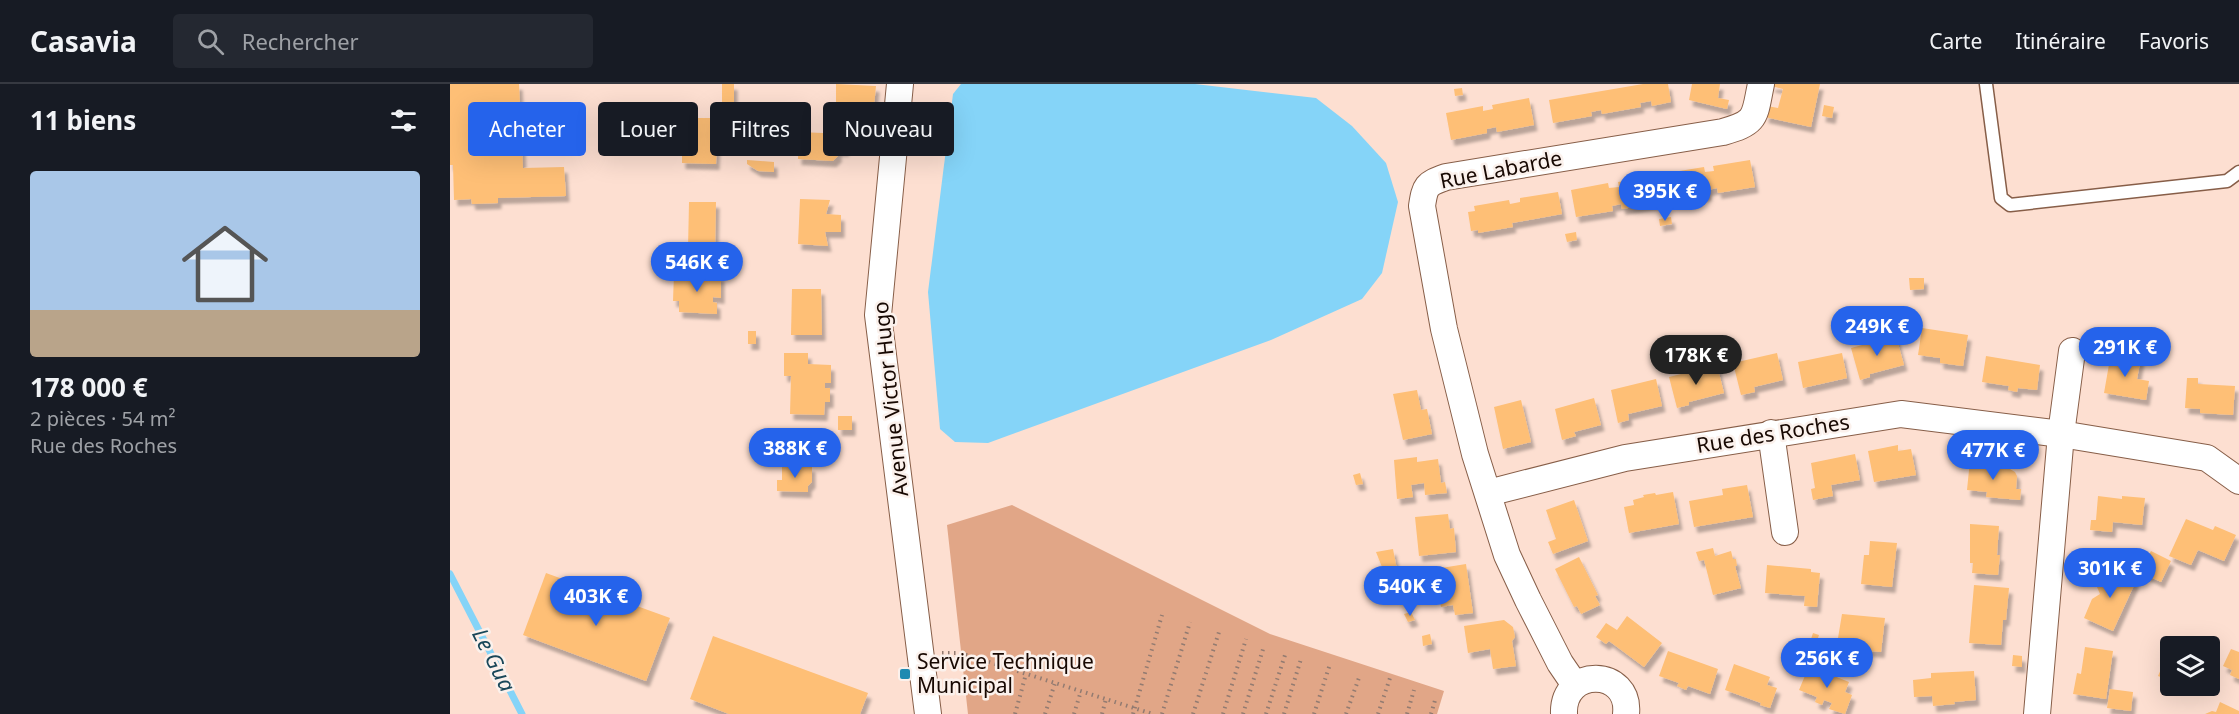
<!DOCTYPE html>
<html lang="fr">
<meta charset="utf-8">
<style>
body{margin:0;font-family:"Noto Sans",sans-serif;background:#242831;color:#f1f3f6;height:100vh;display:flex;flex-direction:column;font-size:22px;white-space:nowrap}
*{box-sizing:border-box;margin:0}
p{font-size:20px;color:#9ea1a6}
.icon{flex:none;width:33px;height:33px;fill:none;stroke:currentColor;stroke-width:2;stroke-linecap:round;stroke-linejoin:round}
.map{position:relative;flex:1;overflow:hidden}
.drawer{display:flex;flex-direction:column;background:#171b24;width:450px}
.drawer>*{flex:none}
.hud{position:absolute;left:18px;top:18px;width:570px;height:54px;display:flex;gap:12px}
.buttons{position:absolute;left:1710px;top:552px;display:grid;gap:12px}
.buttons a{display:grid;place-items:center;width:60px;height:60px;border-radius:6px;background:#171b24;box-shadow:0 6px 24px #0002;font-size:30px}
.price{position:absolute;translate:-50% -51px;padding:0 14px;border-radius:21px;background:#2563eb;color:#fff;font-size:20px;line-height:39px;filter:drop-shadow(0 2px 3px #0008)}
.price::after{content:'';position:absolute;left:50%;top:36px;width:18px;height:14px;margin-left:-9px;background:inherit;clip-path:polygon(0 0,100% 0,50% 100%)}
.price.selected{background:#222;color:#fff}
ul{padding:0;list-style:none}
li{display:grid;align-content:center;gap:12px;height:318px;padding:0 30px}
li span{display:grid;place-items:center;height:186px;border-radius:6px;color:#555}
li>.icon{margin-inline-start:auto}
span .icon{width:108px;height:108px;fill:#fffc;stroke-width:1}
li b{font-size:26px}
h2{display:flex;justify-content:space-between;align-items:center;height:72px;padding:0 30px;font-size:26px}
.pill{padding:0 21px;border-radius:6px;background:#171b24;box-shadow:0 6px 24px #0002;font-size:21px;line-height:54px}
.pill.selected{background:#2563eb;color:#fff}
header{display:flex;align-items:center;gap:36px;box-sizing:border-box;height:84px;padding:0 30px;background:#171b24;border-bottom:2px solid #363941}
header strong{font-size:28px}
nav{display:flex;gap:33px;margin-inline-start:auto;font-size:21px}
.search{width:420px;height:54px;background:#242831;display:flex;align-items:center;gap:15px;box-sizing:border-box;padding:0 21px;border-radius:6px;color:#9ea1a6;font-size:22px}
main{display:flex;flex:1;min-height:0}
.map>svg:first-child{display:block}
</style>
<header>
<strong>Casavia</strong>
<div class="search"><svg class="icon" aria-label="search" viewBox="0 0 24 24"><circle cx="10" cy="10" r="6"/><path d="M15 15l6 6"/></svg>Rechercher</div>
<nav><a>Carte</a><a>Itinéraire</a><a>Favoris</a></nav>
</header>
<main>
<section class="drawer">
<h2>11 biens<svg class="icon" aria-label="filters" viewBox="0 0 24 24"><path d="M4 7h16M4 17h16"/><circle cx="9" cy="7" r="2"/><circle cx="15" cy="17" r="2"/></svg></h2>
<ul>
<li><span style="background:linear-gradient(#a9c7e8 75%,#b9a48a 0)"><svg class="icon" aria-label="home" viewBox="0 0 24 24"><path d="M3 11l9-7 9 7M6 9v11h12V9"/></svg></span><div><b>178 000 €</b><p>2 pièces · 54 m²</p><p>Rue des Roches</p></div></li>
</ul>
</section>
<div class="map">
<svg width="1789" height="630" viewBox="0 0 1789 630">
<defs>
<filter id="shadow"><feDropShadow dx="3.5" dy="6" stdDeviation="1.5" flood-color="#0004"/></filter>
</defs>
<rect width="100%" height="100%" fill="#fddfd1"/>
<path fill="#e1a687" d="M562,421L820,550L994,607L987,630H518L497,441Z"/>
<path fill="#85d4f8" d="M511,0H745L866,14L902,42L936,79L948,118L932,189L912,215L821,256L538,359L505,358L490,345L478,208L503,10Z"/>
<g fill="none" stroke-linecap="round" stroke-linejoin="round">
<path stroke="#85d4f8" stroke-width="7" d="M0,490L72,630"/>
</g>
<g fill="#febf76" filter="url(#shadow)">
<path d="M0,0H69L73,84L114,83L116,112L48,114V119L22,120L21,115L4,116L3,81H0Z"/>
<rect x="272" y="0" width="12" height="20"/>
<path d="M386,0L426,2L424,22L386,19Z"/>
<path d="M1193,0H1218L1221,18L1202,22L1201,17L1190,19L1191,23L1152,30L1151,26L1141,28L1142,32L1103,39L1099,16Z"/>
<path d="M1242,0H1270L1268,14L1279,16L1277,25L1239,16Z"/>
<path d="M1322,0H1370L1361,43L1315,33L1317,22L1328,24L1333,5L1321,2Z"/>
<path d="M1012,4L1013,11L1005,12L1004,5Z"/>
<path d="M1079,14L1084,41L1047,48L1046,43L1037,45V49L1001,56L996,29L1033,22V27L1043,25L1042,21Z"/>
<path d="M1374,21L1384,23L1382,34L1372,32Z"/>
<path d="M239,34H268L267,46L277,49L278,54L275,57L267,59L266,80L232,79V68L238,69Z"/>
<path d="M383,39L402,58L394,67L390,66L387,69L389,71L383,77L348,75L349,48L373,49Z"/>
<path d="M297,76L324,78V88L308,87L297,80Z"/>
<path d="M1300,76L1305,103L1268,109L1267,104L1258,106V111L1222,117L1217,89L1254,83L1255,88L1264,87L1263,82Z"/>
<path d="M1204,92L1209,119L1172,125L1171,120L1162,122L1163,127L1126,133L1121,106L1158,99L1159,104L1169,103L1168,98Z"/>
<path d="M1108,108L1112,130L1062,139L1063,143L1028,149V146L1021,147L1018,128L1025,127L1024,122L1059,116L1060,120L1070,118V114Z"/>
<path d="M350,115L380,116L376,130L391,131V148H375L378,162L348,160Z"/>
<path d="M239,118H266L265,165H238Z"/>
<path d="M1221,133L1222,140L1210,142L1209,135Z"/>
<path d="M1126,148L1127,156L1117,158L1115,150Z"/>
<path d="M224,189L271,191V214L263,213V218L267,219V230L229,228V217H223Z"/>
<path d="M1459,194H1474V205L1460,206Z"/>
<path d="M342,205H371L372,251H341Z"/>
<path d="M1472,244L1518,251L1513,282L1490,279V274L1468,271Z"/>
<rect x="298" y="247" width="8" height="13"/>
<path d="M1446,252L1454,281L1420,290V293L1410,296L1401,264Z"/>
<path d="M334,269H358V280L381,281V299H375V304H380V318H375L374,331L340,330L341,292H334Z"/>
<path d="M1327,269L1333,296L1304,303L1305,308L1291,311L1283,279Z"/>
<path d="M1392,269L1397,294L1353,304L1348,278Z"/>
<path d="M1661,269L1691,274L1687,295L1699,297L1696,316L1654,309Z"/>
<path d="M1536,272L1590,281L1587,306L1568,304L1567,308L1558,306L1559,302L1532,298Z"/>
<path d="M1267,281L1274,309L1239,318V321L1227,324L1219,293Z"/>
<path d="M1737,294H1748V300L1785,302L1783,331L1750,329V325L1735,324Z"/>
<path d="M1206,295L1212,322L1178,330L1179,336L1168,339L1161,306Z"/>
<path d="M967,306L971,326L977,325L982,350L953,356L943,310Z"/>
<path d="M1144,314L1151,341L1124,348L1126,352L1112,356L1105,325Z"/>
<path d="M1071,316L1081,358L1053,365L1044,323Z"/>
<rect x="388" y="332" width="14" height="14"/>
<path d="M1448,361V367L1461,365L1466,391L1424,398L1418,367Z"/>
<path d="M1405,370L1410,396L1381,401L1383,412L1363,416L1361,405L1365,404L1361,379Z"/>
<path d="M967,373V378L988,375L991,399L995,398L997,409L975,411L974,399L961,401L963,413L947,415L944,376Z"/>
<path d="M1520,376L1538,378L1537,386L1544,387L1549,384L1560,385L1565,388L1567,392L1566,405H1571L1570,416L1536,413L1537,408L1517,406Z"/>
<path d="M332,381L362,382V398L358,402V408L327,407V396H332Z"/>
<path d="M910,389L913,400L906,401L903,391Z"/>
<path d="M1297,401L1303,433L1244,443L1239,417L1273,411L1272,405Z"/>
<path d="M1223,408L1229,440L1179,449L1174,423L1184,421L1183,416L1194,413L1193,411L1205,409L1206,411Z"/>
<path d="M1648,412L1672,415V412L1695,414L1692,441L1663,438L1662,448L1640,446L1641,436H1646Z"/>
<path d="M1124,416L1138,457L1103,470L1098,458L1106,455L1096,426Z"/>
<path d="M998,430L1000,445L1004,444L1006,468L969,472L965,433Z"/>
<path d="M1736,435L1763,446L1765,442L1786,451L1774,477L1748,466L1741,481L1719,472Z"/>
<path d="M1520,440L1549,442L1547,471H1550L1548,491L1522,489L1523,479H1520Z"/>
<path d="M1420,457L1447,459L1442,503L1411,500L1414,471H1419Z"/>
<path d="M1263,464L1265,472L1281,467L1283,475H1286L1287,482H1285L1291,504L1263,511L1254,476L1249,477L1246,468Z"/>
<path d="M943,465L947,486L934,488L926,468Z"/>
<path d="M1701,467L1721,477L1711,498L1690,488Z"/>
<path d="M1685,470L1691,479L1682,484L1674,480L1675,477Z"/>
<path d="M1129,473L1148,511L1145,512L1150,521L1131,530L1127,522L1124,523L1105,485Z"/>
<path d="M1016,480L1023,529L1005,531L1003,521L991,523L985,485Z"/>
<path d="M1317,481L1361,485V488L1370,489L1367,523L1354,522L1355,512L1315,509Z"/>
<path d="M1656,484L1686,497L1663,547L1634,534L1642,515L1650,510L1647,503Z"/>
<path d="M96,489L220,534L196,597L73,551Z"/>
<path d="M1524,501L1559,504L1556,536H1553L1551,561L1519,559Z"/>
<path d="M961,528L965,536L958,538L954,530Z"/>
<path d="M1392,530L1435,534L1431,568L1411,566L1412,563L1387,560Z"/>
<path d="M1177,532L1212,559L1194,583L1159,557L1156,560L1146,553L1156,539L1167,546Z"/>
<path d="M1054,536L1063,543L1065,553L1062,557L1066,582L1043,585L1040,565L1018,569L1014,542Z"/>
<path d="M1363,549L1369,551L1367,557L1361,555Z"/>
<path d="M980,550L982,560L973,562L972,552Z"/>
<path d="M263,552L418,609L410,630H279L240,615Z"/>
<path d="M1635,563L1663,567L1656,615L1623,610L1627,589L1631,590Z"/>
<path d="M1781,565L1789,568V595L1780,591L1782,586L1773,582Z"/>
<path d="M1218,567L1268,585L1260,610L1238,602L1236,606L1227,602L1229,599L1209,592Z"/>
<path d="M1563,571L1572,572V583L1562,582Z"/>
<path d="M1284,580L1320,593L1317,601L1327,604L1320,624L1310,621L1311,619L1275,606Z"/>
<path d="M1359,582L1399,598L1395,608L1402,611L1395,630L1379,625L1382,619L1374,616L1372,621L1365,618L1367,613L1349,606Z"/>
<path d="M1712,583L1720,587L1718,596L1708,592Z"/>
<path d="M1524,587L1526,616L1504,618L1505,620L1483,622L1482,612L1464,613L1463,596L1481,594V589Z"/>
<path d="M1660,605L1683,608L1681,627L1657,624Z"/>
<path d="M1770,618L1789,627V630H1755L1762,627L1766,628Z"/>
</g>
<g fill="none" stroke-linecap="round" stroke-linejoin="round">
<defs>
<path id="service" d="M1536,0L1551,114L1560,121L1777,97L1789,88"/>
<g id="minor">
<path d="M450,0L428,231L478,630"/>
<path d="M1321,349L1335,448"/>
<path d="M1038,409L1175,374L1451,330L1611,350L1757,374L1789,397"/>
<path d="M1125,601L1110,579L1078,516L1057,471L1025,370L994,245L972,122C975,102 976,100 996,93L1273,48C1308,38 1304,33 1311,0"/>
<path d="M1114,630C1112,582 1181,584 1176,630"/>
<path d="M1587,630L1611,350L1622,267"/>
</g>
</defs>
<use href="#service" stroke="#875e48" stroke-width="15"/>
<use href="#minor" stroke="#875e48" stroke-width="28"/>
<g stroke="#927b71" stroke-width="4" stroke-dasharray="1.5 4.5" stroke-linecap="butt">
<path d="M492,569H509L520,572L703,630"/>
<path d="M565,630L576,590"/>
<path d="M595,630L605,599"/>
<path d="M624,630L631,607"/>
<path d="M652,630L656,615"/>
<path d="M683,630L712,531"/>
<path d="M712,630L740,538"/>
<path d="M743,630L769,548"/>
<path d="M773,630L796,555"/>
<path d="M793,630L814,562"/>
<path d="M816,630L836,568"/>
<path d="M834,630L851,575"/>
<path d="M864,630L880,580"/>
<path d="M896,630L910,591"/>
<path d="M928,630L940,594"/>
<path d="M957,630L964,606"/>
<path d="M981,630L986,613"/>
</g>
<use href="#service" stroke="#fff" stroke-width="12"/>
<use href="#minor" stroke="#fff" stroke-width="26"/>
</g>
<rect fill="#1f8ab1" stroke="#fbf1ec" stroke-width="2" x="449" y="584" width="12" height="12" rx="3"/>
<g text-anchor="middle" stroke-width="5" stroke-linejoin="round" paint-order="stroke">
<g font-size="21" fill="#170802" stroke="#fbf1ec">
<text transform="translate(1051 86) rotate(-11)" y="7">Rue Labarde</text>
<text transform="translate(441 315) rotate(-96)" y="7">Avenue Victor Hugo</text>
<text transform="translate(1323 350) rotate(-9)" y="7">Rue des Roches</text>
</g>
<g font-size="21" fill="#170802" stroke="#fbf1ec" text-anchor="start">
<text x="467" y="585">Service Technique<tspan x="467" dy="24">Municipal</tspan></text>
</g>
<g font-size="22" font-style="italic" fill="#194759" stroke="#fbf1ec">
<text transform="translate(44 576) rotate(63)" y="8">Le Gua</text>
</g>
</g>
</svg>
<div class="buttons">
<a><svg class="icon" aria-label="layers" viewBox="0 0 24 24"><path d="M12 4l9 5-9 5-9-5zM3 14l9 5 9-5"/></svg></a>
</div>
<b class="price" style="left:1215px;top:138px">395K €</b>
<b class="price" style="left:247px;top:209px">546K €</b>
<b class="price" style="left:1427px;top:273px">249K €</b>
<b class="price" style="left:1675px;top:294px">291K €</b>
<b class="price selected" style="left:1246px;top:302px">178K €</b>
<b class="price" style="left:345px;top:395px">388K €</b>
<b class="price" style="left:1543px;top:397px">477K €</b>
<b class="price" style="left:1660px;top:515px">301K €</b>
<b class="price" style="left:960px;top:533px">540K €</b>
<b class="price" style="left:146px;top:543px">403K €</b>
<b class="price" style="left:1377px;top:605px">256K €</b>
<div class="hud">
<a class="pill selected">Acheter</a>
<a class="pill">Louer</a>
<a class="pill">Filtres</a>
<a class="pill">Nouveau</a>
</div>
</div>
</main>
